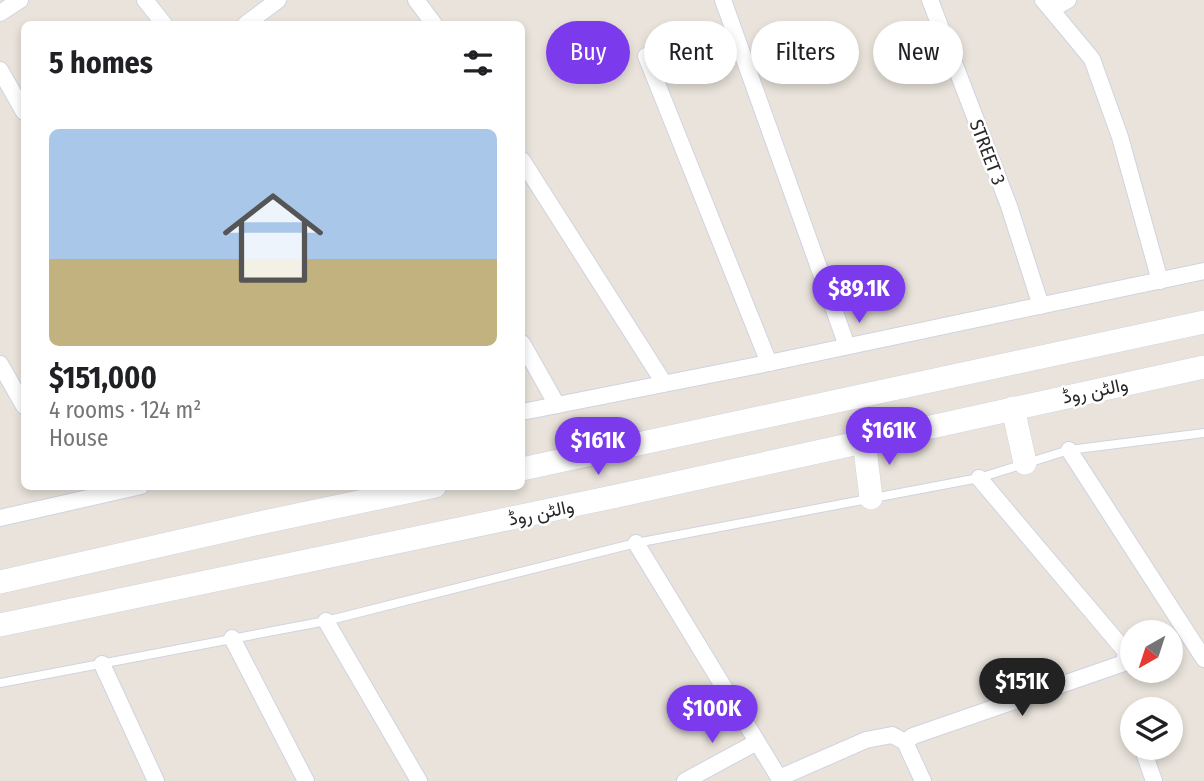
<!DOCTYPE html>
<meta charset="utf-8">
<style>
body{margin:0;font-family:"Fira Sans Condensed",Vazirmatn,sans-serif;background:#f6f6f6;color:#202124;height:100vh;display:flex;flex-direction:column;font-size:26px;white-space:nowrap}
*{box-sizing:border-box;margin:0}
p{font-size:23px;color:#757577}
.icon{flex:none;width:38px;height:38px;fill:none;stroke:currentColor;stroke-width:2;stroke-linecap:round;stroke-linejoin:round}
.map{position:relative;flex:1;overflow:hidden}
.panel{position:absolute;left:21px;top:21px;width:504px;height:469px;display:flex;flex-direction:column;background:#fff;border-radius:10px;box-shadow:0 4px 10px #0003}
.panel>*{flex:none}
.top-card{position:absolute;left:546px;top:21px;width:553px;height:63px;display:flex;gap:14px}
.needle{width:46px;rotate:219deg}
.buttons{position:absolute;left:1120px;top:620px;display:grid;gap:14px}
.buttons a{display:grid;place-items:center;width:63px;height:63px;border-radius:50%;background:#fff;box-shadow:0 4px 10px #0003;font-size:35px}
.price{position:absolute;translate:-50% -60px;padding:0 16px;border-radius:24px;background:#7c3aed;color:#fff;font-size:23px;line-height:46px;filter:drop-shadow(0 2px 4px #0008)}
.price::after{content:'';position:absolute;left:50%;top:42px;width:21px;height:16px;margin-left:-10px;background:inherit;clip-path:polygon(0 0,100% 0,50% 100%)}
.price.selected{background:#222;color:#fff}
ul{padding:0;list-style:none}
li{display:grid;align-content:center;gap:14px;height:371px;padding:0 28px}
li+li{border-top:2px solid #e0e0e0}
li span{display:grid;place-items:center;height:217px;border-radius:10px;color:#555}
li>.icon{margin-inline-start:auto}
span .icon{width:126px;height:126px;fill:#fffc;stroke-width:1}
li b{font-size:30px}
h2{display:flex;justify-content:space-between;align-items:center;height:84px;padding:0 28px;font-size:30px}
.tag{padding:0 24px;border-radius:32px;background:#fff;box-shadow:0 4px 10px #0003;font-size:24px;line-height:63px}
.tag.selected{background:#7c3aed;color:#fff}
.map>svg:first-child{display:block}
</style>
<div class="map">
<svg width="1204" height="781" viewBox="0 0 1204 781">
<rect width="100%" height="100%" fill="#e9e3db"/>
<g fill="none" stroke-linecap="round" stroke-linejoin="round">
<defs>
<path id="lane" d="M0,683L326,621L636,543L979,478L1069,450L1204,433"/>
<g id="street">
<path d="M145,0L164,24"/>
<path d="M416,0L434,24"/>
<path d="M723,0L847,346"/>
<path d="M930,0L1009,206L1041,306"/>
<path d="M1043,0L1092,59L1120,137L1160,281"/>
<path d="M1052,9L1068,0"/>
<path d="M0,13L20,0"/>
<path d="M246,24L278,0"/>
<path d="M646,56L769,363"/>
<path d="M0,70L24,112"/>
<path d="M522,160L664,383"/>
<path d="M522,343L557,405"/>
<path d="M0,364L24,406"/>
<path d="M522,412L769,363L1204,271"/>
<path d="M1069,450L1204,659"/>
<path d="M0,518L141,486"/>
<path d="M636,543L781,781"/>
<path d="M326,621L419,781"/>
<path d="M232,638L306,781"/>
<path d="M102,664L156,781"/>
<path d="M905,742L913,736L1124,663L1126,652L979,478"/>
<path d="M1142,747L1154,781"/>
<path d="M779,778L866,740L892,735L905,742L923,781"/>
<path d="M685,781L757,742"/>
</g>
<g id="secondary">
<path d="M1013,408L1025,463"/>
<path d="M864,441L871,498"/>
<path d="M522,469L1204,322"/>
<path d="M0,582L264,522L435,486"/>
<path d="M0,625L617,496L1204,367"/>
</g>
</defs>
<use href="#lane" stroke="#d0d3e0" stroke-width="10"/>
<use href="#street" stroke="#d0d3e0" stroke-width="18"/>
<use href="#secondary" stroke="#d0d3e0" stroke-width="24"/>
<use href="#lane" stroke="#fff" stroke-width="8"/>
<use href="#street" stroke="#fff" stroke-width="16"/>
<use href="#secondary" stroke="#fff" stroke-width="23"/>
</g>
<g text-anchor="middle" stroke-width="5" stroke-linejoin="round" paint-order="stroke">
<g font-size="19" fill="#282828" stroke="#fff">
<text transform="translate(988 152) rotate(69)" y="7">STREET 3</text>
<text transform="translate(1095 390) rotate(-12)" y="7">والٹن روڈ</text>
<text transform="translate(541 512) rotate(-12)" y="7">والٹن روڈ</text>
</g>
</g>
</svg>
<div class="buttons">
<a><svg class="needle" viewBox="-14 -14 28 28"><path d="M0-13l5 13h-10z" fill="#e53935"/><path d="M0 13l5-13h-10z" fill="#757577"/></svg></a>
<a><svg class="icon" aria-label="layers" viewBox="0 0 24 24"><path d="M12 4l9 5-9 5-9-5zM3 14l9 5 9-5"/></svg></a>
</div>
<b class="price" style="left:859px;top:325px">$89.1K</b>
<b class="price" style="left:889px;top:467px">$161K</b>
<b class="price" style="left:598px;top:477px">$161K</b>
<b class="price selected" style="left:1022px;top:718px">$151K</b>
<b class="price" style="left:712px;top:745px">$100K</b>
<div class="top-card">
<a class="tag selected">Buy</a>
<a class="tag">Rent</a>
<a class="tag">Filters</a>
<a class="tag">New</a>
</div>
<section class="panel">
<h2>5 homes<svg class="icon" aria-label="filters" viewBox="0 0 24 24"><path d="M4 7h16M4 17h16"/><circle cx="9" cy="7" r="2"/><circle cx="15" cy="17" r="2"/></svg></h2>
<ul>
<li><span style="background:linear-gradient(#a9c7e8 60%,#c2b280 0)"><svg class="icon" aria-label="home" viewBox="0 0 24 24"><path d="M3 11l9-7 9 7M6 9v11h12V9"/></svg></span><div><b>$151,000</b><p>4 rooms · 124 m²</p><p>House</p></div></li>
</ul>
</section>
</div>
